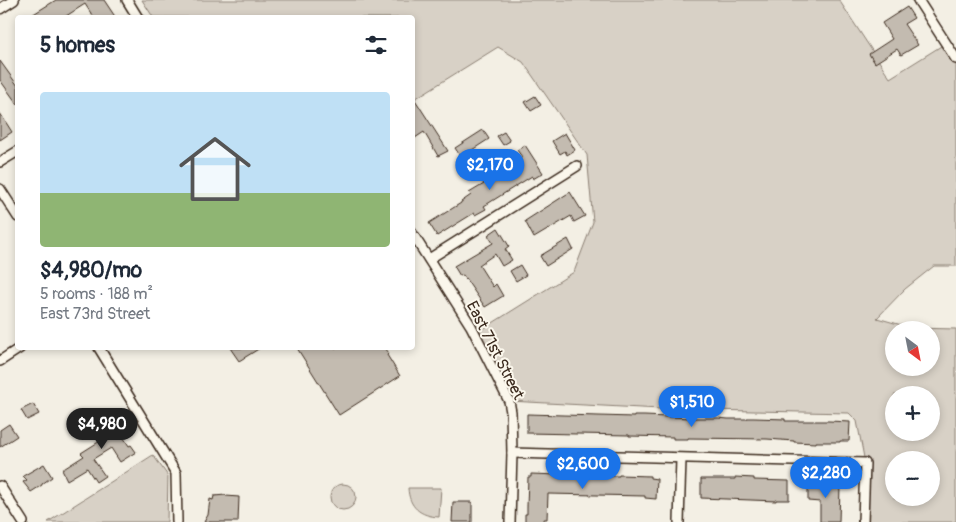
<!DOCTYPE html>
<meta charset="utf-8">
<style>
body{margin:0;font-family:Pangolin,sans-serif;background:#f6f6f7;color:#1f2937;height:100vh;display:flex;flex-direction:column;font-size:19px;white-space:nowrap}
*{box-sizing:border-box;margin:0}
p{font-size:16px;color:#747a83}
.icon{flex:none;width:28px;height:28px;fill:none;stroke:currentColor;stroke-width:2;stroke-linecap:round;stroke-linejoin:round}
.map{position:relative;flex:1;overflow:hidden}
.details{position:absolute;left:15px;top:15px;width:400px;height:335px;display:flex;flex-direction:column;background:#fff;border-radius:5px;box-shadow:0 2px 8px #0003}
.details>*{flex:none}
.needle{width:32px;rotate:148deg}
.buttons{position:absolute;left:885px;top:321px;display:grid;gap:10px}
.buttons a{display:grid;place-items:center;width:55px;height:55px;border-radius:50%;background:#fff;box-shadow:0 2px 8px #0003;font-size:25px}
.price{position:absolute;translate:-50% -42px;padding:0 11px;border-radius:18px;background:#1a73e8;color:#fff;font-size:16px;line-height:32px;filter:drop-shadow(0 1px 2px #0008)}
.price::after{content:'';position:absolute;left:50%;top:30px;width:15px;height:11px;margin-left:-8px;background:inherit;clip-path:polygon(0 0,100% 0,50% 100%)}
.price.on{background:#222;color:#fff}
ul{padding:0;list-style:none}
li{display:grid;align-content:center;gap:10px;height:265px;padding:0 25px}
li span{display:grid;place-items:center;height:155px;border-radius:5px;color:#555}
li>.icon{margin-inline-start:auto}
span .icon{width:90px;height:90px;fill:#fffc;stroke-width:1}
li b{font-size:21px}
h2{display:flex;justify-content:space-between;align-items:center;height:60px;padding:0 25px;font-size:21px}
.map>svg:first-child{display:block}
</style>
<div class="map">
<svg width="956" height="522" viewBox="0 0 956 522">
<rect width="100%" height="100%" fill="#f3efe4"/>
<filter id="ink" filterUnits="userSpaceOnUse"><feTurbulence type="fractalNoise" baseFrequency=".02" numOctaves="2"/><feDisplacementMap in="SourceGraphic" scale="10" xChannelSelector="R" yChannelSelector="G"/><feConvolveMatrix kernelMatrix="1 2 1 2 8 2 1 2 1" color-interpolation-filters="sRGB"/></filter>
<g filter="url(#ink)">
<g fill="#d8d1c6" stroke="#8a7e72" fill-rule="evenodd">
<path d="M142,0H839L890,78L946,43L956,59V266H934L905,289L877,318L912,328L956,329V522H863L865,463L857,421L849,413L660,409L509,401L475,334L574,272L593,222L587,155L523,62L498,47L413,100L412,18L153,17ZM894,330H931V368H894ZM894,395H931V432H894ZM894,460H931V498H894Z"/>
<path d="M153,455L168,476L167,522H48Z"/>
<circle cx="343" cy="497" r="13"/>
<path d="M408,488H441L439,517C420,516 409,507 408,488Z"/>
</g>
<g fill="#c3bbb0" stroke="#3b2a1e">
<path d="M56,0H104L116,18H94L85,4L63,18H27Z"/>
<path d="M907,7L914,18L904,24L918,45L901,55L897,49L875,63L869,54L892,39L882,23Z"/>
<path d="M0,61L18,86V105L0,80Z"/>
<path d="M412,95L448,151L438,156L424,132L412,140Z"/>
<path d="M535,96L541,105L531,111L525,102Z"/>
<path d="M0,113L12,132L0,140Z"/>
<path d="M483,130L489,139L461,157L455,148Z"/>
<path d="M504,132L510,141L503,145L497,136Z"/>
<path d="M565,133L575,150L567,155L565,151L560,154L552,141Z"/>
<path d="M525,145L543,173L533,179L532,176L484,206L486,209L475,215L474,213L437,236L429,223L461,203V202L471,195L469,193L484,184L482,181L494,173L495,175L521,159L520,158L522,157L517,150Z"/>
<path d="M570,192L585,216L574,222L571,216L534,238L525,221Z"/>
<path d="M498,228L509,246L505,249L512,260L502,266L495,254L479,265L493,287L496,284L503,296L485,307L463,275L460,276L454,266L493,243L488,235Z"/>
<path d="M568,239L573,249L546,266L540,256Z"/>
<path d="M520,265L526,275L516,281L510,271Z"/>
<path d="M230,348H260L239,361Z"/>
<path d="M297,348H385L389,353L387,355L400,376L339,415Z"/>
<path d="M33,404L39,414L27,420L21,410Z"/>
<path d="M527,414L634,417V416H644L692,418H718L728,419H747V418H754L785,419V421H829L850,422L849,441H840V442H816V443L794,442V441L767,439L688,438V439H673V437L629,436V435L527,433Z"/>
<path d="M114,416L117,421L119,419L124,429L120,432L129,446L131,445L136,452L120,462L111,448L93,459L105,476L96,482L87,468L67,480L62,470L84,456L81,453L100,441L95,433L99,431L97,427Z"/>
<path d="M9,424L17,436L0,447V430Z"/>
<path d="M44,464L52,477L42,484V485L31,492L23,482L27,480L23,476Z"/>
<path d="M531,474L587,476H619V475L650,476V478L657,479L656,499L645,498V496L548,494L547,519H544V522H525V514H527V507L528,477H531Z"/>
<path d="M735,477L754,478V480L789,481V500H776V501L701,498V479H735Z"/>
<path d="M813,481L839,482L838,486H840L839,522H820V502L808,501V482Z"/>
<path d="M226,495V496L239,497L238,522H204L208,515L210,499L213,500L214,496Z"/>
<path d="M453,502H472V522H452Z"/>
</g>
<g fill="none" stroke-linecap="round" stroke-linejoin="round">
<defs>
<g id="minor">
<path d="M127,0L138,18"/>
<path d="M918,0L956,59"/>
<path d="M0,9L14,0"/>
<path d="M0,162L18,151"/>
<path d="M0,189L18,217"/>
<path d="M412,233L471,326L509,401L511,412L512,453L510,522"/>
<path d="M429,259L577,166"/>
<path d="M99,348L176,473L177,522"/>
<path d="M0,361L20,348"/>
<path d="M512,453L865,463L863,522"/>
<path d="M0,486L23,522"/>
<path d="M679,522L681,459"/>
</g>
</defs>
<use href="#minor" stroke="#3b2a1e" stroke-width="12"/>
<use href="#minor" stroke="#fbf7ec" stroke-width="9"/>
</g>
</g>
<g text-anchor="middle" stroke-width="4" stroke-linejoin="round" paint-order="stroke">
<g font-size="16" fill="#3b2a1e" stroke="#fbf7ec">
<text transform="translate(496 350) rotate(63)" y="6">East 71st Street</text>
</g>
</g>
</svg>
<div class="buttons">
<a><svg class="needle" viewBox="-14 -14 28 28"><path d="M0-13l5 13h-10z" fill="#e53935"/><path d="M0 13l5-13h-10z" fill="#747a83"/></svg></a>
<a>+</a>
<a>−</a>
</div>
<b class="price" style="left:490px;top:191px">$2,170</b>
<b class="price" style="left:692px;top:428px">$1,510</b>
<b class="price on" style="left:102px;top:450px">$4,980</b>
<b class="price" style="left:583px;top:490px">$2,600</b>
<b class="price" style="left:826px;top:499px">$2,280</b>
<section class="details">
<h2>5 homes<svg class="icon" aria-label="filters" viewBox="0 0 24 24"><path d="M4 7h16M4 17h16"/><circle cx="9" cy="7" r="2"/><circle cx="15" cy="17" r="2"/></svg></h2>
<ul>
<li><span style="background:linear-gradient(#bfe0f5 65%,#8fb573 0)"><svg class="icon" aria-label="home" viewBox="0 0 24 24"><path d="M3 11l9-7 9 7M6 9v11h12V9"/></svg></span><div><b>$4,980/mo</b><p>5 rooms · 188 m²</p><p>East 73rd Street</p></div></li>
</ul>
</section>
</div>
